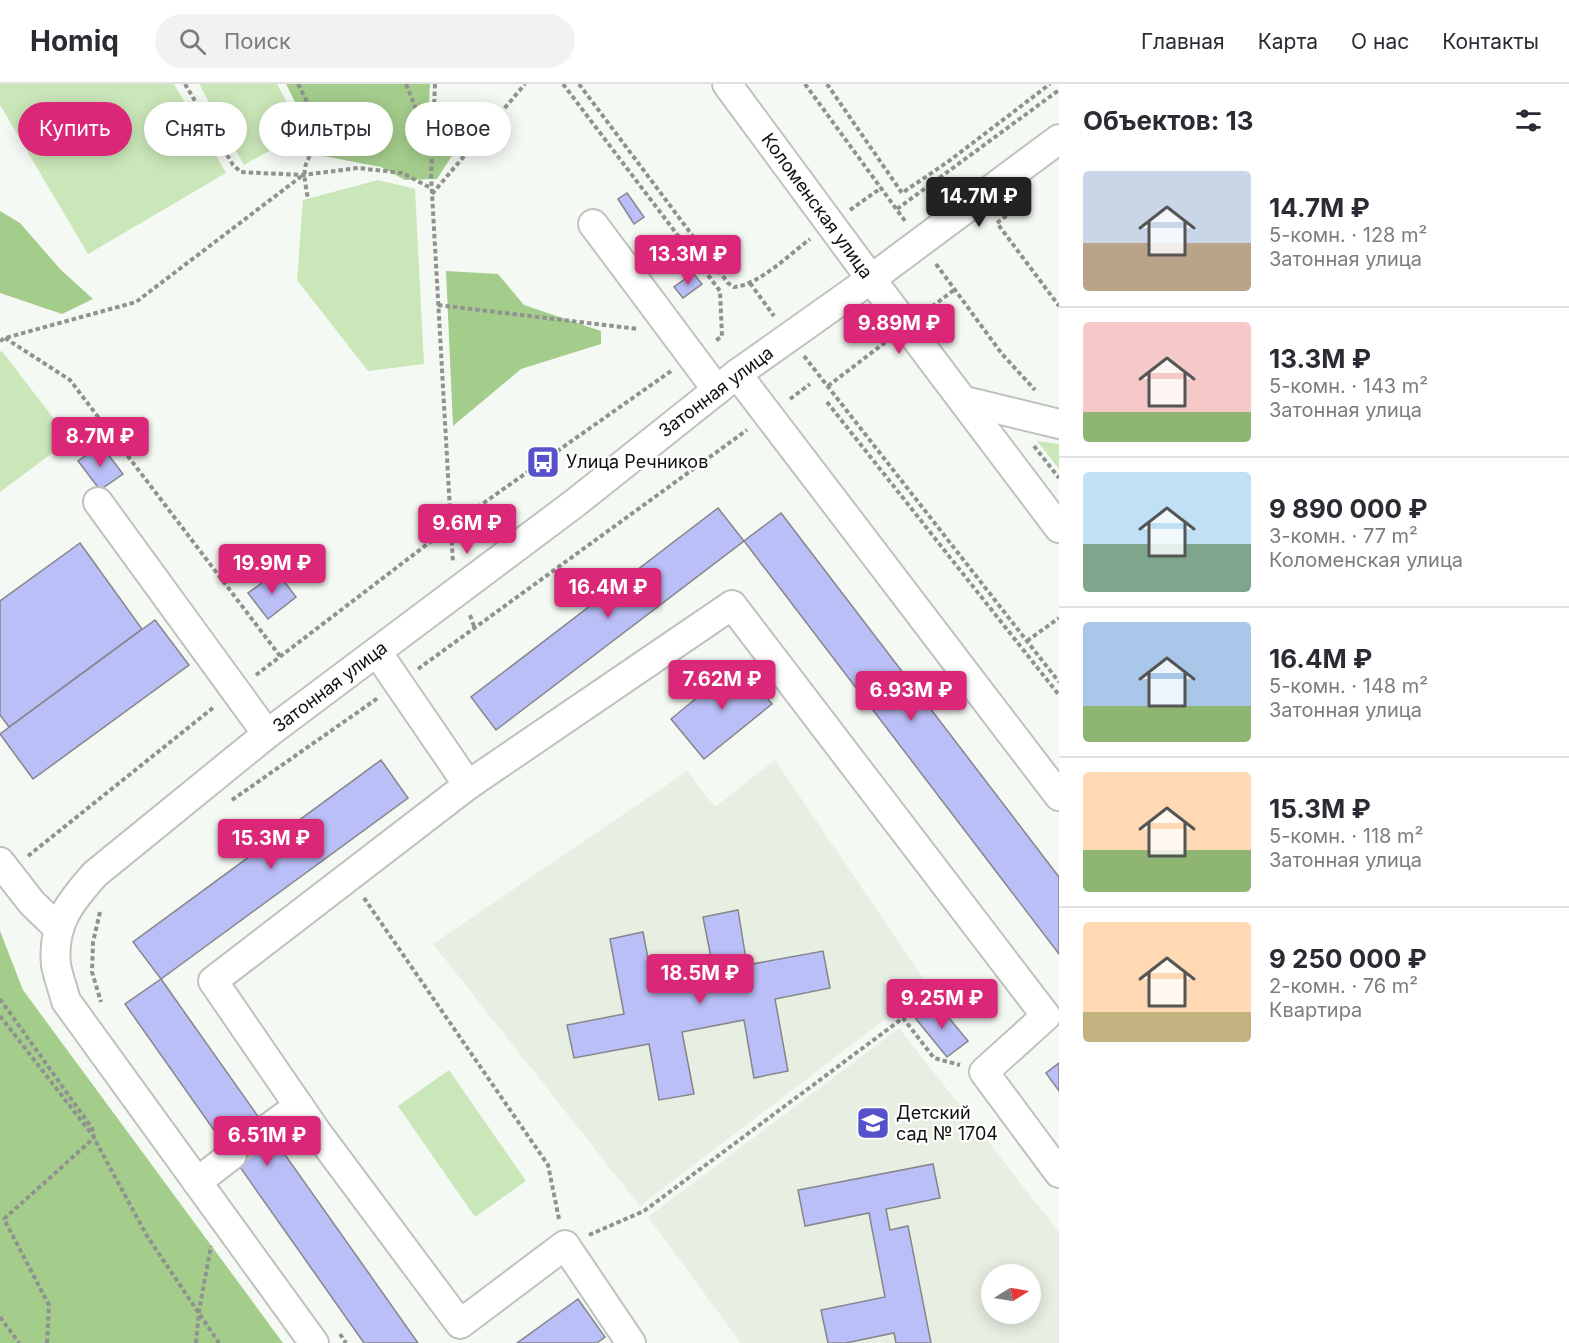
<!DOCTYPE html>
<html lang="ru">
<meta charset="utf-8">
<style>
body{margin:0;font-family:Inter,sans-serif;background:#f2f2f3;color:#2b2b33;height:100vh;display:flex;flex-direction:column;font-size:22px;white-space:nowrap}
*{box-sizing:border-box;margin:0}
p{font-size:20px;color:#7c7c81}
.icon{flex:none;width:33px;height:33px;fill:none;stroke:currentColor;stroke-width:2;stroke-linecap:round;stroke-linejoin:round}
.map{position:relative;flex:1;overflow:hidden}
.panel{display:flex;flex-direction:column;background:#fff;width:510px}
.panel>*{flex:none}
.guide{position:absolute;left:18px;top:18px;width:570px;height:54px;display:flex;gap:12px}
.needle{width:39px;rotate:79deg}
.buttons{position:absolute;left:981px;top:1180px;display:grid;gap:12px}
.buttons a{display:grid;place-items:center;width:60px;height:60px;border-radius:50%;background:#fff;box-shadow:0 3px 15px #0003;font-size:30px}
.price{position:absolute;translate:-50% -51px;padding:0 14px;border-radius:6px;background:#db2777;color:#fff;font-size:20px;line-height:39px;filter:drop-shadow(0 2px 3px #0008)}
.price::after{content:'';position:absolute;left:50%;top:36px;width:18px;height:14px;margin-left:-9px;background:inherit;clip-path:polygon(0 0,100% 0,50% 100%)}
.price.current{background:#222;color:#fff}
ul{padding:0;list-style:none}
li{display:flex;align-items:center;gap:18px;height:150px;padding:0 24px}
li+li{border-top:2px solid #e1e1e2}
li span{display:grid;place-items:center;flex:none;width:168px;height:120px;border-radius:6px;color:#555}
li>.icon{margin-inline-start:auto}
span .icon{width:72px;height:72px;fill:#fffc;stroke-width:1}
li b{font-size:26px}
h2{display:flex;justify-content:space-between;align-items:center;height:72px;padding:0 24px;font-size:26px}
.chip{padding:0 21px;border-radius:27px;background:#fff;box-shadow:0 3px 15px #0003;font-size:21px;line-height:54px}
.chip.current{background:#db2777;color:#fff}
header{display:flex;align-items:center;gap:36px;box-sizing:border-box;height:84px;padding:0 30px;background:#fff;border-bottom:2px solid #e1e1e2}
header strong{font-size:28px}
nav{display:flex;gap:33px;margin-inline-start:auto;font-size:21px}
.search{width:420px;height:54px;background:#f2f2f3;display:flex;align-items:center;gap:15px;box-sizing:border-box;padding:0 21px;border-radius:33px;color:#7c7c81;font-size:22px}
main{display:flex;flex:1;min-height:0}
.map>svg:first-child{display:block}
</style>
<header>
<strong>Homiq</strong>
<div class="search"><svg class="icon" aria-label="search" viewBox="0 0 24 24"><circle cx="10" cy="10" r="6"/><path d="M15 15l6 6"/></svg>Поиск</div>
<nav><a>Главная</a><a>Карта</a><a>О нас</a><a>Контакты</a></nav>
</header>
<main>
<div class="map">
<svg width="1059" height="1259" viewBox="0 0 1059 1259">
<rect width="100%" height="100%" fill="#f5f9f4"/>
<g fill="#e7eee2" fill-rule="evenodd">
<path d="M775,676L927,900L892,930L640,1122L433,860L687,687L715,723Z"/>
<path d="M899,944L1059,1148V1259H741L648,1133ZM992,1191H1030V1230H992Z"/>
</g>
<g fill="#cae7b9">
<path d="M0,0H174L226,89L88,170L0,21Z"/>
<path d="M199,0H277L303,48L244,81Z"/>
<path d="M378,96L415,105L424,280L368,287L297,196L303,116Z"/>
<path d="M2,267L70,356L0,408V268Z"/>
<path d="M1037,357L1059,360V385Z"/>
<path d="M449,986L526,1097L475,1133L398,1022Z"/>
</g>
<g fill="#a4cd8c">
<path d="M286,0H430L429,19L455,67L437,95L405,96L381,83L318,71L307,42Z"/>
<path d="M0,127L20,139L61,186L93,215L62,230L0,209Z"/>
<path d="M446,187L498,190L524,221L601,247V260L521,285L453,342Z"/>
<path d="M0,847L23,906L283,1259H0Z"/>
</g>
<g fill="#babff7" stroke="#85858a" stroke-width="1.5">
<path d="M627,109L644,133L634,140L618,115Z"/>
<path d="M693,189L702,200L683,214L674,203Z"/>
<path d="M101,361L123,390L100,406L78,377Z"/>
<path d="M718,424L744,457L496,646L471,613Z"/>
<path d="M781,429L1059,793V870L744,457Z"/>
<path d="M80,459L142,545L9,643L0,631V517Z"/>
<path d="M277,488L296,513L268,535L248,509Z"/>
<path d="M155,536L189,581L33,695L0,650Z"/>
<path d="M739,579L772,620L704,675L671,635Z"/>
<path d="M381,676L408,714L161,895L133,858Z"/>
<path d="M738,826L747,881L823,867L830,904L775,915L788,987L754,994L744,936L682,948L694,1010L659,1016L649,960L574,974L567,941L624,930L610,855L643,848L654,906L715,894L703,833Z"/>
<path d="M161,895L418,1259H364L125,920Z"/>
<path d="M936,918L968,957L947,973L916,935Z"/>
<path d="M1059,979V1007L1046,989Z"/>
<path d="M933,1080L940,1114L886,1125L890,1146L908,1142L931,1259H896L894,1249L846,1259H828L821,1226L885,1213L869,1129L805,1142L798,1106Z"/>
<path d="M578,1215L605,1253L597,1259H517Z"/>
</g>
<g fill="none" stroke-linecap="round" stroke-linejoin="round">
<path stroke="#d3d6d2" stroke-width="28" stroke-dasharray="28 14" stroke-linecap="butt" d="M232,1071L267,1045"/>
<defs>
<g id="minor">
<path d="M727,0L871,195L1059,444"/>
<path d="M593,140L717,306"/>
<path d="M737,290L1059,712"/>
<path d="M965,317L1059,340"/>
<path d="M98,418L267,650"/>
<path d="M377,568L468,701L213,897L316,1047L460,1240L565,1161L631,1259"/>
<path d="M468,701L732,521L1046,932L984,988L1059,1089"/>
<path d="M0,778L32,819L58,844"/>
<path d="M267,1045L299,1022"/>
<path d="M197,1098L232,1071"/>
<path d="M314,1259L66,917C63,905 58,892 56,881C52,840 70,818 95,790L267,650L575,419L737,290L871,195L1059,55"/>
</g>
</defs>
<use href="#minor" stroke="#bfc2bd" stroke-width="32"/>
<g stroke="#90928f" stroke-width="4" stroke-dasharray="4.5 3" stroke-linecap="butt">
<path d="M185,0L233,81L241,88L260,89L303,91L358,84L402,89L431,104"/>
<path d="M298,0L324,51C304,81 301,78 308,115"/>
<path d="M406,0L431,62"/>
<path d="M435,0L431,92L453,479"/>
<path d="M563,0L720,207L722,252L714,258"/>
<path d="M579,0L728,199L734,203C759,201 790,170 810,155"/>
<path d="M805,0L905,137"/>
<path d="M827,0L902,109L949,77L1050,0"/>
<path d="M432,110L525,0"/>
<path d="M1030,113L997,139L1059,222"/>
<path d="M897,125L1059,6"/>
<path d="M850,126L881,104"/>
<path d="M936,180L1002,270L1035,306"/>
<path d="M750,199L774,232"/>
<path d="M438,221L638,245"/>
<path d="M926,227L954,206"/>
<path d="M5,254L70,296L280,572"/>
<path d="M0,257L5,254L136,218L303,91"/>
<path d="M804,272L1059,598"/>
<path d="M828,302L887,257"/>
<path d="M790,315L810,300"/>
<path d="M827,318L1059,611"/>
<path d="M1034,362L1059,394"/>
<path d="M470,531L475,545"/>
<path d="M1027,557L1059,534"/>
<path d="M418,585L747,346"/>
<path d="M256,591L451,442L671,287"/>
<path d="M232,716L378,614"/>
<path d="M28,772L214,623"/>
<path d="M364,814L548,1081L559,1135"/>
<path d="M100,828L93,858L92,888L101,918"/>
<path d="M0,915L92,1044L94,1054L147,1152L219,1259"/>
<path d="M0,932L94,1053"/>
<path d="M589,1151L644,1127L903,934L934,974L960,981"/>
<path d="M0,1233L19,1259"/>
<path d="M340,1250L346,1259"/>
<path d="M47,1259L49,1221L4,1135L94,1054"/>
<path d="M196,1259L199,1227L211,1162"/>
</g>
<use href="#minor" stroke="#fff" stroke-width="28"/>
</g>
<defs>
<symbol id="bus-square" viewBox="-11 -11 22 22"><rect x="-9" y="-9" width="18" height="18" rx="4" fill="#5852ca" stroke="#fff"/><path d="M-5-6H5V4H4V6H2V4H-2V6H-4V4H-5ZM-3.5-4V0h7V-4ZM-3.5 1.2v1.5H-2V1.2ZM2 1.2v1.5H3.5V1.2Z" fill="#fff"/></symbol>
<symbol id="school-square" viewBox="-11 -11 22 22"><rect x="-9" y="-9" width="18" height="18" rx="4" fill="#5852ca" stroke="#fff"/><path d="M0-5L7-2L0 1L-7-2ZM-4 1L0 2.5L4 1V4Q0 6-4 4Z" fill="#fff"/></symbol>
</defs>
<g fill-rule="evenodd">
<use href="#bus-square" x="524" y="359" width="38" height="38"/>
<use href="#school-square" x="854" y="1020" width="38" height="38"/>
</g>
<g text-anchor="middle" stroke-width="4.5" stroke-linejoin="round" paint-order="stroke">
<g font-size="18" fill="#101110" stroke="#fff">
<text transform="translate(817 122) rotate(54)" y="6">Коломенская улица</text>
<text transform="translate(716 308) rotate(-37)" y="6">Затонная улица</text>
<text transform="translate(330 603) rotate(-37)" y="6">Затонная улица</text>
</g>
<g font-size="18" fill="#101110" stroke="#fff" text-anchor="start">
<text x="566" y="384">Улица Речников</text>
<text x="896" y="1035">Детский<tspan x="896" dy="21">сад № 1704</tspan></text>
</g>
</g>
</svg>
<div class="buttons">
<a><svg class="needle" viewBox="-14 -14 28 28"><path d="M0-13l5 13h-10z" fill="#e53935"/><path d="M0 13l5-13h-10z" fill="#7c7c81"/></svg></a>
</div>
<b class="price current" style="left:979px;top:144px">14.7M ₽</b>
<b class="price" style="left:688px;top:202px">13.3M ₽</b>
<b class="price" style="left:899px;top:271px">9.89M ₽</b>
<b class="price" style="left:100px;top:384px">8.7M ₽</b>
<b class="price" style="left:467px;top:471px">9.6M ₽</b>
<b class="price" style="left:272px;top:511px">19.9M ₽</b>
<b class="price" style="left:608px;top:535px">16.4M ₽</b>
<b class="price" style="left:722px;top:627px">7.62M ₽</b>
<b class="price" style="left:911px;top:638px">6.93M ₽</b>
<b class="price" style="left:271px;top:786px">15.3M ₽</b>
<b class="price" style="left:700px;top:921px">18.5M ₽</b>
<b class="price" style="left:942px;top:946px">9.25M ₽</b>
<b class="price" style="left:267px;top:1083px">6.51M ₽</b>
<div class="guide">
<a class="chip current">Купить</a>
<a class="chip">Снять</a>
<a class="chip">Фильтры</a>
<a class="chip">Новое</a>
</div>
</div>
<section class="panel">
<h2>Объектов: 13<svg class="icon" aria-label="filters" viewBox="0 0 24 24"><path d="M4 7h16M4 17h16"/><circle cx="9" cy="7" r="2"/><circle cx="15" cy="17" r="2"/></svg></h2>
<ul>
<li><span style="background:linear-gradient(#c9d6e8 60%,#b9a48a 0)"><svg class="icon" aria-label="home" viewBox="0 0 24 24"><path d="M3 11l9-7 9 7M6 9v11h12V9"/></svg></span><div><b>14.7M ₽</b><p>5-комн. · 128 m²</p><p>Затонная улица</p></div></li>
<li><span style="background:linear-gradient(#f6c9c9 75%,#8fb573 0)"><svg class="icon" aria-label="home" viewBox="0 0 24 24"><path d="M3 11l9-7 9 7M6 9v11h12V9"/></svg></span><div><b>13.3M ₽</b><p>5-комн. · 143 m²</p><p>Затонная улица</p></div></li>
<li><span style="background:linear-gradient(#bfe0f5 60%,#7fa58c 0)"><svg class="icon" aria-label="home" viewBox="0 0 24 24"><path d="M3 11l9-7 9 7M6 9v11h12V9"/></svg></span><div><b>9 890 000 ₽</b><p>3-комн. · 77 m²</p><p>Коломенская улица</p></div></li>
<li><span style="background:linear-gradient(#a9c7e8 70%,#8fb573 0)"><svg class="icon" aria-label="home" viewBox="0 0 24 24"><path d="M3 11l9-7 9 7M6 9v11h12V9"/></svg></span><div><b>16.4M ₽</b><p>5-комн. · 148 m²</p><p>Затонная улица</p></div></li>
<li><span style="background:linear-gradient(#ffd9b3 65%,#8fb573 0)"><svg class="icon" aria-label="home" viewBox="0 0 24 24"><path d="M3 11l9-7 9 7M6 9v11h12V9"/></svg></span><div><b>15.3M ₽</b><p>5-комн. · 118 m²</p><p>Затонная улица</p></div></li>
<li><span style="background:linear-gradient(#ffd9b3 75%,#c2b280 0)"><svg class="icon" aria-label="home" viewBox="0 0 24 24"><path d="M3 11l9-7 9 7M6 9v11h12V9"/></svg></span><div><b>9 250 000 ₽</b><p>2-комн. · 76 m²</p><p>Квартира</p></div></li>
</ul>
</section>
</main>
